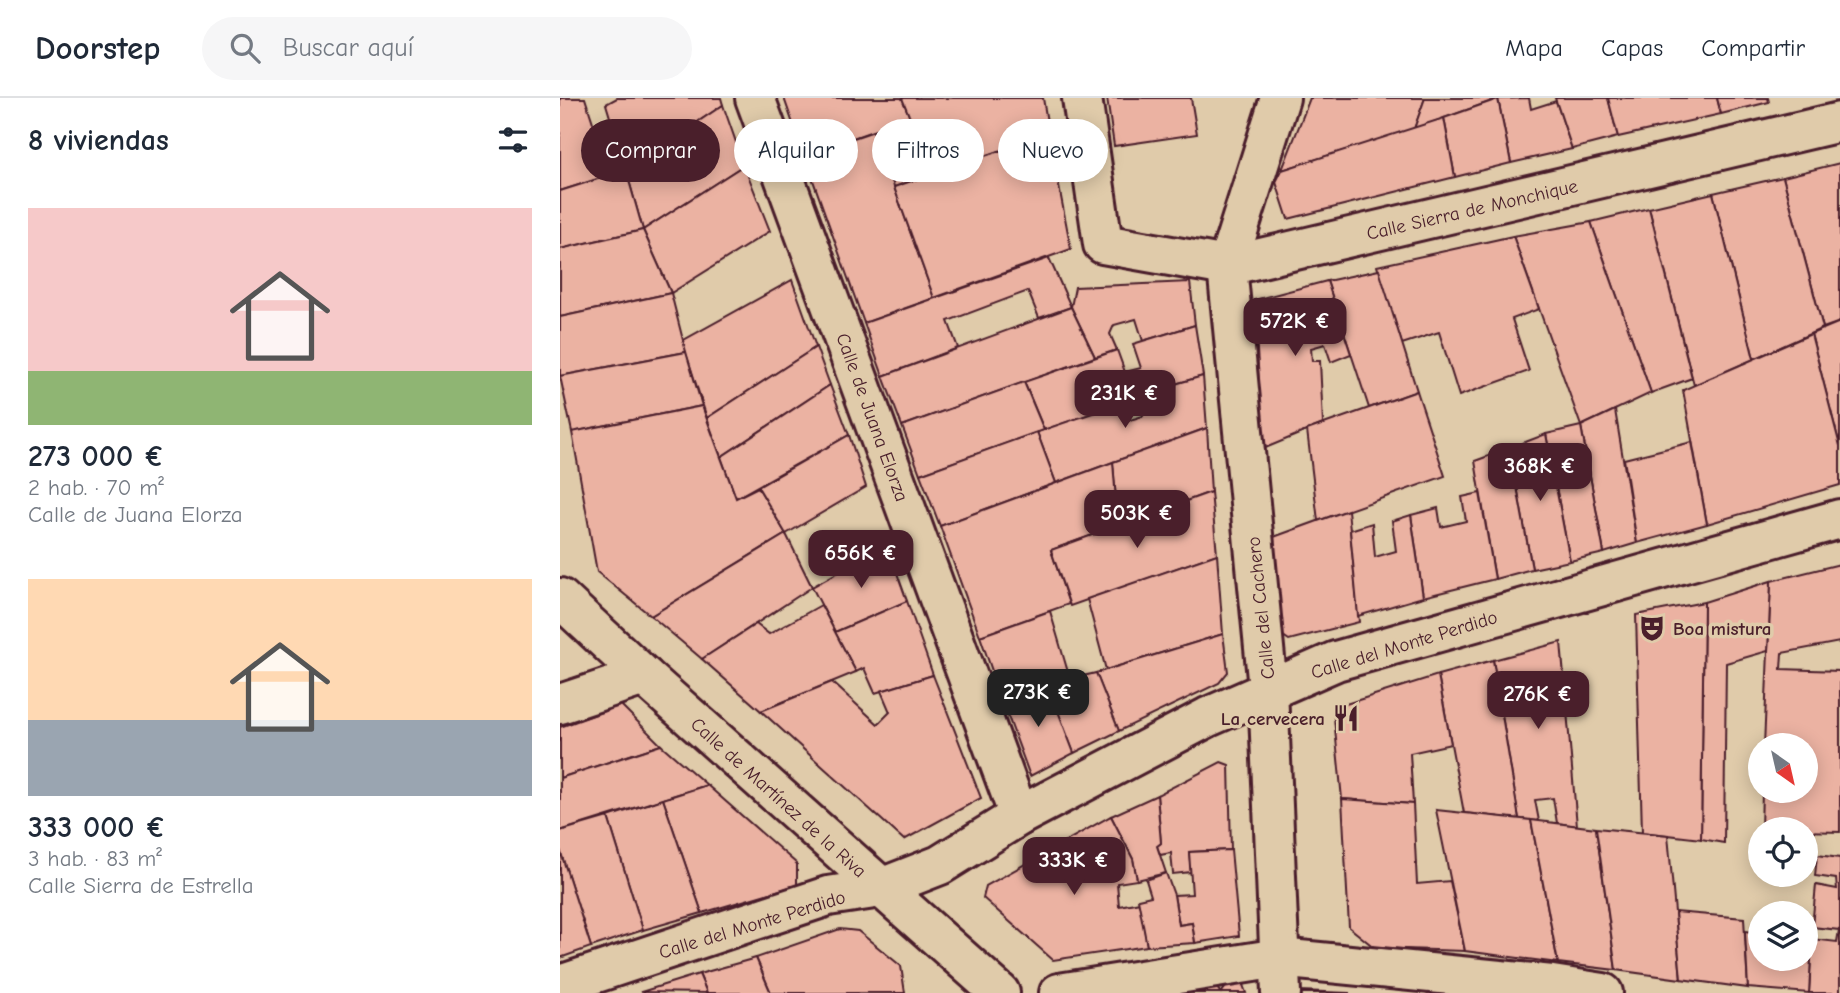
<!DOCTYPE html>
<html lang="es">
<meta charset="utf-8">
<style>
body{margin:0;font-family:"Comic Neue",sans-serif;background:#f6f6f7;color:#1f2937;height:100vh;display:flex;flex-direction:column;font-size:26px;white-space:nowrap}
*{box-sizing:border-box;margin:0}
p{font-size:23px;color:#747a83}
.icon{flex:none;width:38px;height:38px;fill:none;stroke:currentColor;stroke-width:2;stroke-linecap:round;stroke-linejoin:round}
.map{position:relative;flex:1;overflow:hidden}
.side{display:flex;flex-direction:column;background:#fff;width:560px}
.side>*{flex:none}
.top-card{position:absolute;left:21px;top:21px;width:665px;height:63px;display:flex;gap:14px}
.needle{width:46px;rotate:146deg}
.tools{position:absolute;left:1188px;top:635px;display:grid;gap:14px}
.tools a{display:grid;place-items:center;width:70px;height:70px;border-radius:50%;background:#fff;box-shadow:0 4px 18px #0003;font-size:35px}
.price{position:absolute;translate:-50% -60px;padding:0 16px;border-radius:14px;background:#4a1f2b;color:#fff;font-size:23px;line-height:46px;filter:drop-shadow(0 2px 4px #0008)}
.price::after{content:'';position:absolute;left:50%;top:42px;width:21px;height:16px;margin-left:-10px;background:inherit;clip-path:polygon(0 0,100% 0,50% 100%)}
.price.on{background:#222;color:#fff}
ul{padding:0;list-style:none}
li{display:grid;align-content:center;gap:14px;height:371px;padding:0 28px}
li span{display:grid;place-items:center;height:217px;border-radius:0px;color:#555}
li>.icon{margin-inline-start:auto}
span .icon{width:126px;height:126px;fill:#fffc;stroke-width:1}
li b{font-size:30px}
h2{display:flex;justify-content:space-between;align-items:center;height:84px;padding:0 28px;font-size:30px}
.pill{padding:0 24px;border-radius:32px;background:#fff;box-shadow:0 4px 18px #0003;font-size:24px;line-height:63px}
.pill.on{background:#4a1f2b;color:#fff}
header{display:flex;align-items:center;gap:42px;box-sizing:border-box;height:98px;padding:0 35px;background:#fff;border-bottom:2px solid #e0e1e3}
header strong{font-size:33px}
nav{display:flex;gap:38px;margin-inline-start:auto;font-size:24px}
.search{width:490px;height:63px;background:#f6f6f7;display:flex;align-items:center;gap:18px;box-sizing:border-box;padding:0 24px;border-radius:38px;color:#747a83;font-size:26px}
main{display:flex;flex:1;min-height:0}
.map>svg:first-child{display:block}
</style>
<header>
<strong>Doorstep</strong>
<div class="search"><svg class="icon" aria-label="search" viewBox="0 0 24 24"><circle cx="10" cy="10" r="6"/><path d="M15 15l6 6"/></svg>Buscar aquí</div>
<nav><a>Mapa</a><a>Capas</a><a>Compartir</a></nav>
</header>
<main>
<section class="side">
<h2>8 viviendas<svg class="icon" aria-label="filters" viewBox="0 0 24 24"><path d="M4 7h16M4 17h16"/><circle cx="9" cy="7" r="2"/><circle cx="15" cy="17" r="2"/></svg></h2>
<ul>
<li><span style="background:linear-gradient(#f6c9c9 75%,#8fb573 0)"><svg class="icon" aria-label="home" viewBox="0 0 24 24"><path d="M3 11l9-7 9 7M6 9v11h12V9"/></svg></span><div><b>273 000 €</b><p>2 hab. · 70 m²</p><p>Calle de Juana Elorza</p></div></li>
<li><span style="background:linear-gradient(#ffd9b3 65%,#9aa5b1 0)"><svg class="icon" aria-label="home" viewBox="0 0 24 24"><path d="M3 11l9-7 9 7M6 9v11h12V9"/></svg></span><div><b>333 000 €</b><p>3 hab. · 83 m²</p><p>Calle Sierra de Estrella</p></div></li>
</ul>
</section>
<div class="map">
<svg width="1280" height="895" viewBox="0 0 1280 895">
<rect width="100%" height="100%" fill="#e0cbaa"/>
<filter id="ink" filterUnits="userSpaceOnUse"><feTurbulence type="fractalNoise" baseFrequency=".0143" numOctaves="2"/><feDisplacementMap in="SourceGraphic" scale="14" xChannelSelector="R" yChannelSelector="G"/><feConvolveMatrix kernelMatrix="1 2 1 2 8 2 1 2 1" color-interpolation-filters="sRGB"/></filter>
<g filter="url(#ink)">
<g fill="#ebb2a2" stroke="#4a1f2b" stroke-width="2">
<path d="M0,0H25L50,77L0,93Z"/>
<path d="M57,0H161L163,7L66,72L46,6Z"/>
<path d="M224,0H342L350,20L244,57Z"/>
<path d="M342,0H483L489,36L334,89L314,33L350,20Z"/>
<path d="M547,0H631L637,36L554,48Z"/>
<path d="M750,0H865L854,31L722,72Z"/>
<path d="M865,0H940L854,31Z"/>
<path d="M969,0L971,11L996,3L1012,51L951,65L938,1Z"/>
<path d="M995,0H1048L1058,39L1012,51Z"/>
<path d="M1048,0H1157L1161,16L1058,39Z"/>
<path d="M1157,0H1208L1209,4L1161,16Z"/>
<path d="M938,1L951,65L895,79L884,20Z"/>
<path d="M163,7L184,67L83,132L66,72Z"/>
<path d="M884,20L895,79L728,121L716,84L722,72Z"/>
<path d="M314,33L374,200L304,225L244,57Z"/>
<path d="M489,36L511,151L374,200L334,89Z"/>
<path d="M1280,65V224L1263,230L1223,79Z"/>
<path d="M184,67L210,133L111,195L83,132Z"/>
<path d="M66,72L83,132L0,151V93Z"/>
<path d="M1223,79L1263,230L1194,261L1153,95Z"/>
<path d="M1153,95L1194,261L1134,287L1089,110Z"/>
<path d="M1089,110L1132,280L1091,295L1031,124Z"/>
<path d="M1031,124L1091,295L1021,328L953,138Z"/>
<path d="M83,132L111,195L0,219V151Z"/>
<path d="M953,138L979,211L952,221L969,273L899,298L879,234L842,246L817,168Z"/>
<path d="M489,160L511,209L479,220L468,193L388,223L398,250L323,278L304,225Z"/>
<path d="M819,172L857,293L809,310L767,183Z"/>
<path d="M232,182L256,249L147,320L122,243Z"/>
<path d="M767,183L791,256L771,264L765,246L751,250L752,263H760L763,326L703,351L694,202Z"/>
<path d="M630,184L635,227L583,243L576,221L554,227L550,236L557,252L535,259L511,209L515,189Z"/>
<path d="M111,195L126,254L0,278V219Z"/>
<path d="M511,209L535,259L342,328L323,278Z"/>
<path d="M1280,224V348L1251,236Z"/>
<path d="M635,227L643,278L580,296V299L484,332L464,284L557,252L565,274L581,270L573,246Z"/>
<path d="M1251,236L1280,348V387L1147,426L1123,292Z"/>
<path d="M256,249L270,287L161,359L147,320Z"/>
<path d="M126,254L142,308L12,334L0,278Z"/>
<path d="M643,278L647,330L496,385L477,334L565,304L570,322L583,318L580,296Z"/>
<path d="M464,284L484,332L360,376L342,328Z"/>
<path d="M270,287L289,337L176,400L161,359Z"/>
<path d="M857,293L885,378L758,423L747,332Z"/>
<path d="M142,308L176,400L198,389L226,436L91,518L37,474L12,334Z"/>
<path d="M1055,312L1077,445L1044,455L1021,328Z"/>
<path d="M1021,328L1044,455L1010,463L986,336Z"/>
<path d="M647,330L651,394L558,428L553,364Z"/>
<path d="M477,334L496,385L380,428L360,376Z"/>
<path d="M986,336L1010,463L972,471L950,350Z"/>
<path d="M289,337L306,389L226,436L198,389Z"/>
<path d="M1132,344L1147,426L1077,445L1064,361Z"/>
<path d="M950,350L972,471L935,481L915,363Z"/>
<path d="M553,364L558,428L491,452L509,506L420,538L380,428Z"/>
<path d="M651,394L657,456L510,508L491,452Z"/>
<path d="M920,395L935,481L863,499L851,417L878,410L881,429L906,423L902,399Z"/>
<path d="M788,412L799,524L729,542L719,535L711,440Z"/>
<path d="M851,417L863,499L798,518L790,432L812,425L815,459L836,453L832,423Z"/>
<path d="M226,436L252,489L142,561L91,518Z"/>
<path d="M327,447L347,503L275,534L252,489Z"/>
<path d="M657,456L663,536L546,572L527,501Z"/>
<path d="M1280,466V544L1222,555L1221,571L1280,573V734L1201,732L1202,693H1246V648H1204L1211,483Z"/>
<path d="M1211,483L1208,553L1166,565L1164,745L1141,741L1144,504Z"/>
<path d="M347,503L373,577L315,595L304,570L296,574L275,534Z"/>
<path d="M1144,504L1141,741L1082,734L1076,517Z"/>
<path d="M261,507L296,574L201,613L142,561L196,526L209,536Z"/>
<path d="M490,513L510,581L442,602L420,538Z"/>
<path d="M663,536L668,574L659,585L559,633L536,575Z"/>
<path d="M1001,544L1017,728L997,725L993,700L975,702L979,723L959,721L933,562Z"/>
<path d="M933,562L959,721L904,715L878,577Z"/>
<path d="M536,575L559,633L514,655L498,614L519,605L510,581Z"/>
<path d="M373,577L421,700L344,742L201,613L272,584L318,626L330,614L321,593Z"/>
<path d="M878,577L891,646L850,655L853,706L782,701L773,610Z"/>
<path d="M488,587L514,655L470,678L442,602Z"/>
<path d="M61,607L101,647L0,680V629Z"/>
<path d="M101,647L147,687L0,733V680Z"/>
<path d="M661,664L669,667L671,752L629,754L631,774L613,776L611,755L600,757L597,748L601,745L597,697Z"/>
<path d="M147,687L237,766V787L142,815L103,701Z"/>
<path d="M597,697L601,745L597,748L606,775L577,782L573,761L551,718Z"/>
<path d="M103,701L142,815L83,832L48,719Z"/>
<path d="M782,701L853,706L857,786L890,783L905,853L815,850L789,829Z"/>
<path d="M876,712L971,722L998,865L905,853Z"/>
<path d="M551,718L573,761L577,782L557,785L559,808L580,804L587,848L493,862L423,800L426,788Z"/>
<path d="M48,719L83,832L31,849L0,752V733Z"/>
<path d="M971,722L1036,730L1056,872L998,865Z"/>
<path d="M1036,730L1108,737L1121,881L1056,872Z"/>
<path d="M0,752L31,849L0,860Z"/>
<path d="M671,752L679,838L635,845L632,825L619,827L614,797L632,796L629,754Z"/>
<path d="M1257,757L1280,760V895H1249L1252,841L1277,844L1279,832L1252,829L1256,787L1277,791L1276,781L1255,778Z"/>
<path d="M606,775L614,797L619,827L632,825L635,845L587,848L578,801L591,798L586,782Z"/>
<path d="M1115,814L1184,820L1188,890L1121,881Z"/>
<path d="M280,831L298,833L341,868L345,895H211L196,860Z"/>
<path d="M1185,833L1200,835V861H1246V840L1252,841L1249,895L1188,890Z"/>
<path d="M196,860L211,895H147L139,876Z"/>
<path d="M139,876L147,895L81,894Z"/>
<path d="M671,883L683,887L686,895H609L655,888L661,895Z"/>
<path d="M740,893L790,895H740Z"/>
</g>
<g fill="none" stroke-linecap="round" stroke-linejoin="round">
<defs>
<g id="minor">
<path d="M195,0L459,718"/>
<path d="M522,0L543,146L667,168L1280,24"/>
<path d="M720,0L667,168L708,591L721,895"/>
<path d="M0,606L84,578"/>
<path d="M0,887L268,798L321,790L380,767L459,718L648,619L776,563L1280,421"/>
<path d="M499,895L719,860L992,887L1043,895"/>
</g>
<path id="tertiary" d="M0,500L84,578L440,895"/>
</defs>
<use href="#minor" stroke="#4a1f2b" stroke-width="44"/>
<use href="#tertiary" stroke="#4a1f2b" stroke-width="44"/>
<use href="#minor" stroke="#e0cbaa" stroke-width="38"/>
<use href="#tertiary" stroke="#e0cbaa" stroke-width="38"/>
</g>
</g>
<defs>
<symbol id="theatre-bare" viewBox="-9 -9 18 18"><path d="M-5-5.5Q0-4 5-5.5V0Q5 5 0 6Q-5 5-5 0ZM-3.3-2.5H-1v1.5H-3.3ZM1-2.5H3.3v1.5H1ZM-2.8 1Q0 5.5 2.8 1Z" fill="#4a1f2b" stroke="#e0cbaa" stroke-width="2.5" paint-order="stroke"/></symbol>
<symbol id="restaurant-bare" viewBox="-9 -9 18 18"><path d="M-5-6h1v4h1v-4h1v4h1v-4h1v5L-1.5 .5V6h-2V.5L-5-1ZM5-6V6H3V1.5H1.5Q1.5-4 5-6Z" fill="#4a1f2b" stroke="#e0cbaa" stroke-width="2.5" paint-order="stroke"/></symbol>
</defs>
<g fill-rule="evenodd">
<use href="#theatre-bare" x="1073" y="511" width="38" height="38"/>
<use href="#restaurant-bare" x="767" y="601" width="38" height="38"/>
</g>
<g text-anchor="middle" stroke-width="7" stroke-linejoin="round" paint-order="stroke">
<g font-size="19" fill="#4a1f2b" stroke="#e0cbaa">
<text transform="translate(912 111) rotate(-13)" y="7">Calle Sierra de Monchique</text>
<text transform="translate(313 319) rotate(70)" y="7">Calle de Juana Elorza</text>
<text transform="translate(700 510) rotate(-96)" y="7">Calle del Cachero</text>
<text transform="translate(844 546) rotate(-17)" y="7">Calle del Monte Perdido</text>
<text transform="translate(219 699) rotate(42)" y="7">Calle de Martínez de la Riva</text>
<text transform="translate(192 826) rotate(-17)" y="7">Calle del Monte Perdido</text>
</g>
<g font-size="19" font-weight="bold" fill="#4a1f2b" stroke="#e0cbaa" text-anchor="start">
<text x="1113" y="537">Boa mistura</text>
<text x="765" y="627" text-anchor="end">La cervecera</text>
</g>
</g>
</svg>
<div class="tools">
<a><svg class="needle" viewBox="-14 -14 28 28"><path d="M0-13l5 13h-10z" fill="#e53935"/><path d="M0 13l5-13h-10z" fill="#747a83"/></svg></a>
<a><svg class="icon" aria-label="locate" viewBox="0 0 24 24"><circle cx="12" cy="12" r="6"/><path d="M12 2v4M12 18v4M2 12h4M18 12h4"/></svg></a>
<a><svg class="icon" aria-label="layers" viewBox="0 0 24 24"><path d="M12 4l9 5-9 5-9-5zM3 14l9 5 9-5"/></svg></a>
</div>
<b class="price" style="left:735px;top:260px">572K €</b>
<b class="price" style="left:565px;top:332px">231K €</b>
<b class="price" style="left:980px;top:405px">368K €</b>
<b class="price" style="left:577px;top:452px">503K €</b>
<b class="price" style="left:301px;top:492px">656K €</b>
<b class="price on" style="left:478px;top:631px">273K €</b>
<b class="price" style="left:978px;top:633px">276K €</b>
<b class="price" style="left:514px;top:799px">333K €</b>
<div class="top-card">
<a class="pill on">Comprar</a>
<a class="pill">Alquilar</a>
<a class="pill">Filtros</a>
<a class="pill">Nuevo</a>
</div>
</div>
</main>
